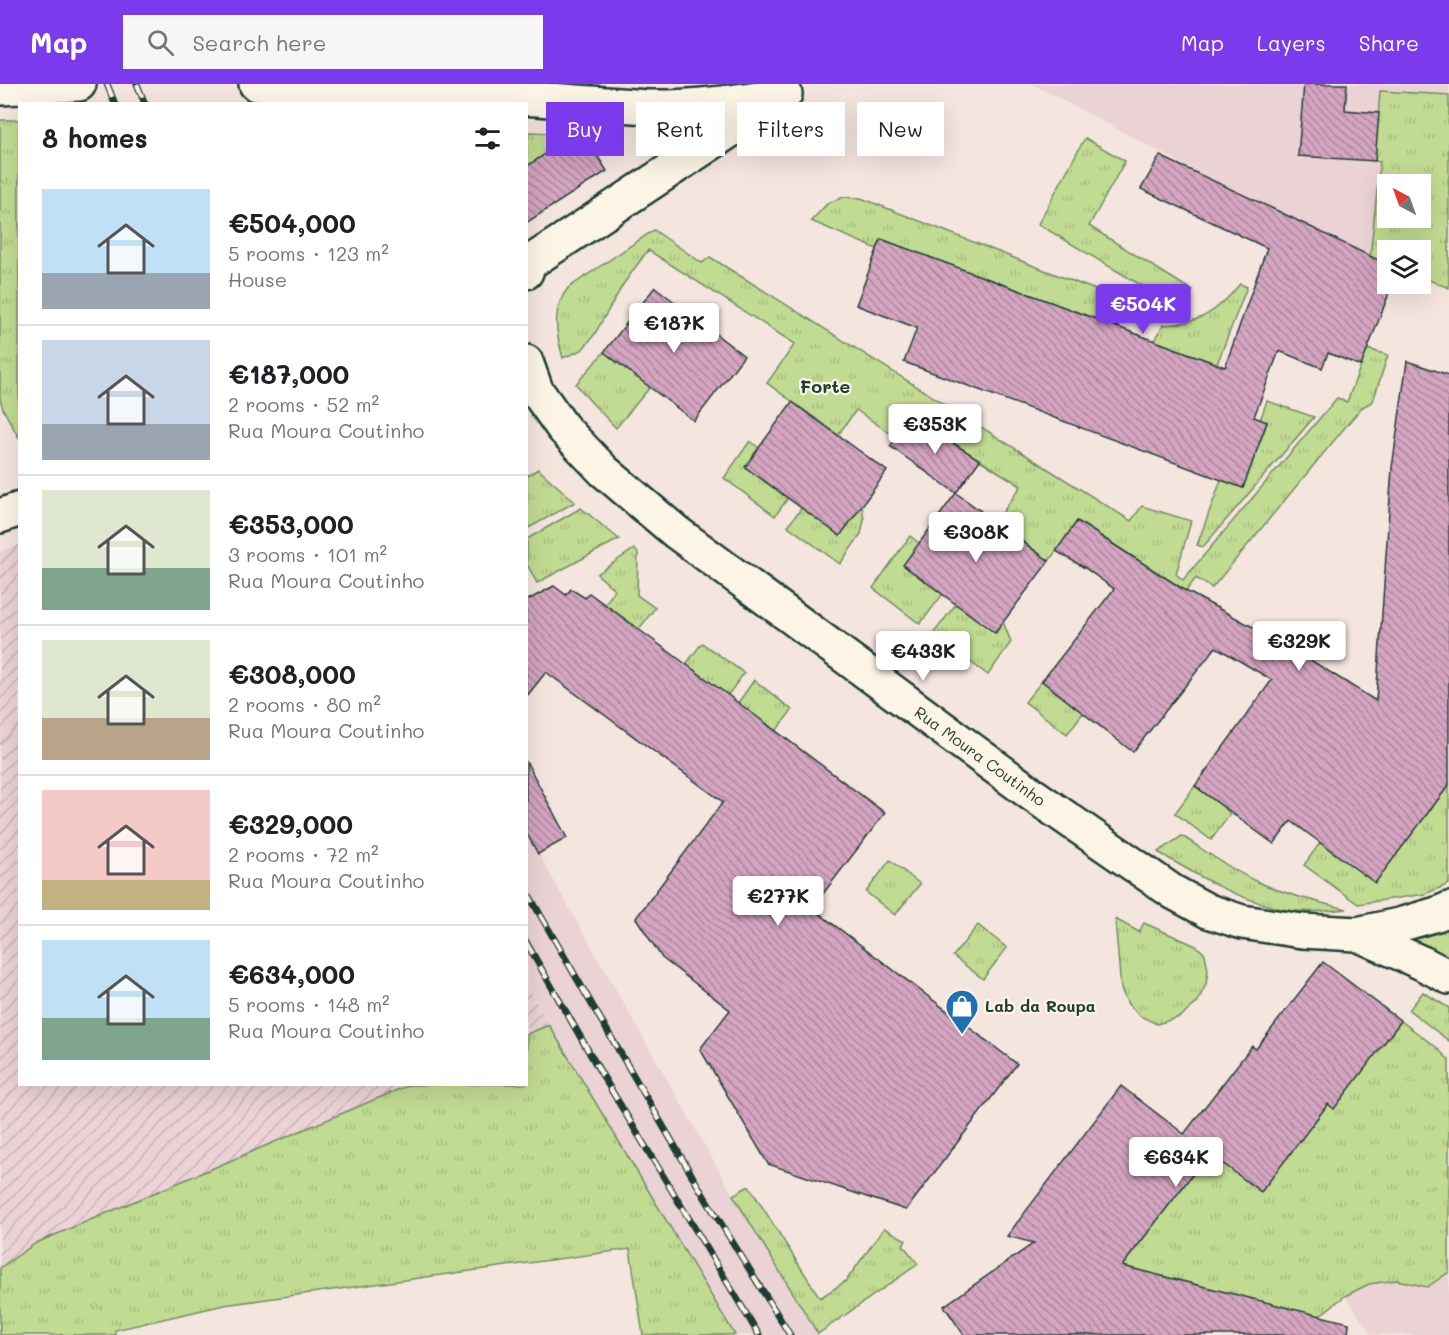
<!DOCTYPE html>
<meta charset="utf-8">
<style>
body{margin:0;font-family:Mali,sans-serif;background:#f6f6f6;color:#202124;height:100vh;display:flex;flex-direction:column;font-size:22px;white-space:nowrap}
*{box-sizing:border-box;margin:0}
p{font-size:20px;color:#757577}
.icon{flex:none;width:33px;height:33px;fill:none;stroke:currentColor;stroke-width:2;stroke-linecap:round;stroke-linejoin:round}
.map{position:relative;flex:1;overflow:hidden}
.panel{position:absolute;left:18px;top:18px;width:510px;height:984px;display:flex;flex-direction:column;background:#fff;border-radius:0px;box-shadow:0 6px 24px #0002}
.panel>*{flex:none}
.guide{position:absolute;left:546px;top:18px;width:570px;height:54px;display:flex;gap:12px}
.needle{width:39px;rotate:319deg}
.buttons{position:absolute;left:1377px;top:90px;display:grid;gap:12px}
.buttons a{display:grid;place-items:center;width:54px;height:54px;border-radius:0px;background:#fff;box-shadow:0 6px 24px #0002;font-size:30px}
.price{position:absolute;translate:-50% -51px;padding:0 14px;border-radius:6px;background:#fff;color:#222;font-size:20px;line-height:39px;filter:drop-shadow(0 2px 3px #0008)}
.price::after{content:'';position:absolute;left:50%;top:36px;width:18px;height:14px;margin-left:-9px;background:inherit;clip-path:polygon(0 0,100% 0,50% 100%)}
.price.selected{background:#7c3aed;color:#fff}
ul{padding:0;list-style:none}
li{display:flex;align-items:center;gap:18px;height:150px;padding:0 24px}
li+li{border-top:2px solid #e0e0e0}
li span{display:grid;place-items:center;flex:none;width:168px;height:120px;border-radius:0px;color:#555}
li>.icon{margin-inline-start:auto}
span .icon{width:72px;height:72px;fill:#fffc;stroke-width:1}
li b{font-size:26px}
h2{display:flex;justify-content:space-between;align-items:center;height:72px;padding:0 24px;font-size:26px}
.tag{padding:0 21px;border-radius:0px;background:#fff;box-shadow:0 6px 24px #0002;font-size:21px;line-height:54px}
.tag.selected{background:#7c3aed;color:#fff}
header{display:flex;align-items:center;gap:36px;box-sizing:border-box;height:84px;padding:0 30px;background:#7c3aed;color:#fff}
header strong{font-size:28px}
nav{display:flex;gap:33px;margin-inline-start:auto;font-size:21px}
.search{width:420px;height:54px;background:#f6f6f6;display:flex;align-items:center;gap:15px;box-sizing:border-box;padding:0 21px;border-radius:0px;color:#757577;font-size:22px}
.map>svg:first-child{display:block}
</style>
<header>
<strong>Map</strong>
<div class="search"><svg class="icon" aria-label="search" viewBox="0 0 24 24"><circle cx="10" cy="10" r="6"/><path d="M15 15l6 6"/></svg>Search here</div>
<nav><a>Map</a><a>Layers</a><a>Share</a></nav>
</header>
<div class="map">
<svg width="1449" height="1251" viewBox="0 0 1449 1251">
<defs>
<pattern id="industrial-furrows" width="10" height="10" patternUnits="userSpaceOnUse" patternTransform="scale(1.5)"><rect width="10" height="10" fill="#ebd2d5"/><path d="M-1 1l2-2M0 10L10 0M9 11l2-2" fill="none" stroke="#c9b5b7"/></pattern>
<pattern id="grass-tufts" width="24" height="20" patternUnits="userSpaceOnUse" patternTransform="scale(1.5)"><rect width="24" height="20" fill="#c2db92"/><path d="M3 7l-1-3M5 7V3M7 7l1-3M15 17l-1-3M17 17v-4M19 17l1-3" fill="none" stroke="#a6bd7e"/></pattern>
<pattern id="building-back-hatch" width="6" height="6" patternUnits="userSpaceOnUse" patternTransform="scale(1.5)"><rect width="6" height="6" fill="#d5a4c1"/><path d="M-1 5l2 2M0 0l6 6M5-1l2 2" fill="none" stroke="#ac879e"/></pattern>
</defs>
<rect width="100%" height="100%" fill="#f4e5de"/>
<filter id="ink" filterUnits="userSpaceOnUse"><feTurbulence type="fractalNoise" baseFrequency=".0167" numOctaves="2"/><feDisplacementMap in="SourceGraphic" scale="12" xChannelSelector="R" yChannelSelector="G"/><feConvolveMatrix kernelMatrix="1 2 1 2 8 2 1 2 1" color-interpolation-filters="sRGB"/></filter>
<g filter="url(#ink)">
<g fill="#ebd2d5">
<path d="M1032,0H1449V11L1380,7L1375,77L1380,78L1370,173L1219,99Z"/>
<path d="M526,748L733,1111L819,1251H735L549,941L527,900Z"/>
<path d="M1449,1188V1251H1372L1345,1212L1369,1200L1397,1196L1427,1203Z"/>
</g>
<g fill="url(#industrial-furrows)">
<path d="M19,461L20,1000L409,1001L36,1159L0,1184V468Z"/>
<path d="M526,900L549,941L527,950H526Z"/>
</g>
<g fill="url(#grass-tufts)" stroke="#708c63" stroke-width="1.5" fill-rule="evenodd">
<path d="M1380,7L1449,11V204L1421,193L1420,166H1388L1387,181L1370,174L1380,78L1375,77ZM1388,100H1420V134H1388Z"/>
<path d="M0,36H19V354L3,325L0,315Z"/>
<path d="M527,48L574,50L527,83Z"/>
<path d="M1085,54L1125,77L1089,142L1193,207L1177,214L1154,209L1038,140Z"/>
<path d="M844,113L861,114L1103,209C1116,222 1121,224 1117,243L881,155L877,165L811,137L828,119Z"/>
<path d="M654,146L702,179L710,173L1131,437L1142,422L1191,437L1176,490L1183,496L1337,314L1347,318L1367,265L1388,271L1373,317L1361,324L1212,504L1196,494L1186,507L1078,437L1049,477L996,438L1021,402L913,334L897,354L856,326L838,351L767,299L795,260L648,166L624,199L594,251L582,266L563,274C556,249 551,226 568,204Z"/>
<path d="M1240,200L1247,203L1217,280L1155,257L1163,241C1200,240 1217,228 1240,200Z"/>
<path d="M604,268L650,303L616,344L590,317L576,300Z"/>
<path d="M1267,317L1314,333L1203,463L1197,461L1221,396L1243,404L1267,339L1260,336Z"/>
<path d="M750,357L759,364L788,414L775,432L724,394Z"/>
<path d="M538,385L575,418L527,445V392Z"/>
<path d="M862,422L864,436L861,450L840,480L788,442L802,423L840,451Z"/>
<path d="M581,424L619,455L537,499L527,480V455Z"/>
<path d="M910,452L919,459L943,510L920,540L873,504Z"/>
<path d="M634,465L638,469L637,511L655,524L639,545L605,520L615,506L597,490Z"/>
<path d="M956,520L996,549L1003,538L1011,558L988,591L933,550Z"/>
<path d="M702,559L744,589L728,611L686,580Z"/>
<path d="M754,596L792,626L776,647L738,619Z"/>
<path d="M1042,597L1083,629L1067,650L1025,618Z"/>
<path d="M1449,701V800L1425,810L1358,820L1304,781L1320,759L1375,798Z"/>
<path d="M1195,702L1231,729L1211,756L1175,729Z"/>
<path d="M1182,752C1207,768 1231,786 1258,798C1287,811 1317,818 1347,825C1327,827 1307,829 1287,826C1240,817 1198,792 1158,768Z"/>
<path d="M890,776L920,800L895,831L866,808Z"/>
<path d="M1115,835L1139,848L1144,839L1196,862L1205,870L1208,886L1206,900L1197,919L1180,933L1157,940L1140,932L1128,920L1121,905Z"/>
<path d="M978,841L1007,864L983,895L953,872Z"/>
<path d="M1449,842V877L1394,855Z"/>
<path d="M1423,908L1449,924V957L1409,926Z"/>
<path d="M1401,937L1436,963L1449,976V1188L1427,1203L1397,1196L1369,1200L1345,1212L1319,1232L1122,1182L1209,1069L1261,1108L1328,1020L1334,1024Z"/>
<path d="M549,941L735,1251H643L630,1165L224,1221L115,1246V1251H0V1184L36,1159L409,1001L526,1000L527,950Z"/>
<path d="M749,1102L820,1214L846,1197L884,1144L906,1156L903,1161L918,1180L818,1250L733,1111Z"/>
</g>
<g fill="url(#building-back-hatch)" stroke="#1f3d34" stroke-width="1.5">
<path d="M1304,0H1347L1345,26L1379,29L1375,77L1298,72Z"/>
<path d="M581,46L607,87L526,139V83Z"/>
<path d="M1160,72L1280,128L1388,181V212L1361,282L1328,269L1322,284L1279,267L1254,333L1267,338L1243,404L904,278L917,244L856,221L881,155L1225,283L1267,164L1141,105Z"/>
<path d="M655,203L744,272L694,337L604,268Z"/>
<path d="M1407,277L1449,291V701L1375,799L1291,737L1274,760L1195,702L1272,596L1216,563L1133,668L1042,597L1114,505L1085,484L1056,467L1077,437L1186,507L1288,562L1376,617L1392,384Z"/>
<path d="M792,318L887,387L840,452L745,383Z"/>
<path d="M913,334L980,376L956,409L890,362Z"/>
<path d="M956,409L1049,477L995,549L903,481Z"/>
<path d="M554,502L566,511L571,505L585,514L589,509L728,611L885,729L812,824L1017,980L906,1126L768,1080L700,965L730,926L662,874L636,834L723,718L546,588L526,613V517Z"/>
<path d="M526,677L567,754L538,770L526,748Z"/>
<path d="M1323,878L1401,937L1334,1025L1328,1020L1261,1108L1209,1069L1122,1182L1349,1239L1348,1251H964L944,1222L1034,1159L1007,1152L1121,1002L1184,1050L1252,962L1256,965Z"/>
</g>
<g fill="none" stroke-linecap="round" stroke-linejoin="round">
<defs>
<g id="minor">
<path d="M256,0L465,10L647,23C694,24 739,17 785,10"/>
<path d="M0,4L79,0"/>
<path d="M526,188L529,179L778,15"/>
<path d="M526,278L536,306L563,344L604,387L676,448L1033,711L1173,808L1208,827L1242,838L1302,847L1357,850L1399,841L1437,830L1449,825"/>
<path d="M0,432L20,425"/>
<path d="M1357,850L1422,879L1449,893"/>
</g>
</defs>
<use href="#minor" stroke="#1f3d34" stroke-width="38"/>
<use href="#minor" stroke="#fcf5e5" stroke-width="33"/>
<defs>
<g id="rail">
<path d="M107,0L115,20"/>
<path d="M137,0L145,20"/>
<path d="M526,806L591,919L704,1112L790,1251"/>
<path d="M526,858L601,989L759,1251"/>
</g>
</defs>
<use href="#rail" stroke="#1f3d34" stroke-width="7"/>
<use href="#rail" stroke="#fcf5e5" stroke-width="4.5" stroke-dasharray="14" stroke-linecap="butt"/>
</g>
</g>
<defs>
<symbol id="shop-pin" viewBox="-11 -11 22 30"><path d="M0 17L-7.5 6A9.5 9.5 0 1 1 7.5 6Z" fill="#1f6fb2" stroke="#fcf5e5"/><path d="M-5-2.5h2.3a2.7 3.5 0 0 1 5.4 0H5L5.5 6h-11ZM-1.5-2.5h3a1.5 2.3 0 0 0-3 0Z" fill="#fff"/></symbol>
</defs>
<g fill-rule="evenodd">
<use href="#shop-pin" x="943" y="903" width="38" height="52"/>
</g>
<g text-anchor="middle" stroke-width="4.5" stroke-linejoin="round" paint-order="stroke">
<g font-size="16" fill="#1f3d34" stroke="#fcf5e5">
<text transform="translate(980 672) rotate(36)" y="6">Rua Moura Coutinho</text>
</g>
<g font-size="16" font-weight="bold" fill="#1f3d34" stroke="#fcf5e5" text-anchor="start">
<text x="985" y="928">Lab da Roupa</text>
</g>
<g font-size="18" font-weight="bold" fill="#1f3d34" stroke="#fcf5e5">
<text x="825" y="309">Forte</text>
</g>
</g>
</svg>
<div class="buttons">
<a><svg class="needle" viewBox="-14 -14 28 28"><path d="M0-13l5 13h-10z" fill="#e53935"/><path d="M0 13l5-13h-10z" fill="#757577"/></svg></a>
<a><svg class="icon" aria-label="layers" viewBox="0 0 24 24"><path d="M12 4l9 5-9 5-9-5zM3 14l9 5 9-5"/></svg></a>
</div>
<b class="price selected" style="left:1143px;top:251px">€504K</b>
<b class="price" style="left:674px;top:270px">€187K</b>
<b class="price" style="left:935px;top:371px">€353K</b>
<b class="price" style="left:976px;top:479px">€308K</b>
<b class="price" style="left:1299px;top:588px">€329K</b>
<b class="price" style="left:923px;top:598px">€433K</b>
<b class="price" style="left:778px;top:843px">€277K</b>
<b class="price" style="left:1176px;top:1104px">€634K</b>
<div class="guide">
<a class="tag selected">Buy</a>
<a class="tag">Rent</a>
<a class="tag">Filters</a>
<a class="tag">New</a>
</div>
<section class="panel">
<h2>8 homes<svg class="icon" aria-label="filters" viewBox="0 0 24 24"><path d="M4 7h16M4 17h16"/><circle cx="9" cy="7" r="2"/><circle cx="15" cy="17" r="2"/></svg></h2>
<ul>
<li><span style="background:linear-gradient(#bfe0f5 70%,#9aa5b1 0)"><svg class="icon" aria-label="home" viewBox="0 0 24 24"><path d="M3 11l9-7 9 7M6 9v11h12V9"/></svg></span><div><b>€504,000</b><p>5 rooms · 123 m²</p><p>House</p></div></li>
<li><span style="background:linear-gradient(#c9d6e8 70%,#9aa5b1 0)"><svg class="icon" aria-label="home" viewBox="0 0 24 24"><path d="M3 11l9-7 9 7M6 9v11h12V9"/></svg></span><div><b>€187,000</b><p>2 rooms · 52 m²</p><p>Rua Moura Coutinho</p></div></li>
<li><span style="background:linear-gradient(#dfe7d0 65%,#7fa58c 0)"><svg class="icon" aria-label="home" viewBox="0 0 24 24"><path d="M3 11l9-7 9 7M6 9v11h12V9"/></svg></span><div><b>€353,000</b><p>3 rooms · 101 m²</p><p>Rua Moura Coutinho</p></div></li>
<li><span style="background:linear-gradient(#dfe7d0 65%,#b9a48a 0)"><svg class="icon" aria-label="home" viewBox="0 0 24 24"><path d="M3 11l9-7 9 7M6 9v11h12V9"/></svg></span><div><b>€308,000</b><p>2 rooms · 80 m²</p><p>Rua Moura Coutinho</p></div></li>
<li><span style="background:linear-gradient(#f6c9c9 75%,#c2b280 0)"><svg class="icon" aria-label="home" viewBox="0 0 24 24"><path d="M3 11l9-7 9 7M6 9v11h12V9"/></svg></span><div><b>€329,000</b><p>2 rooms · 72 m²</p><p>Rua Moura Coutinho</p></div></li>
<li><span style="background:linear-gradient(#bfe0f5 65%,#7fa58c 0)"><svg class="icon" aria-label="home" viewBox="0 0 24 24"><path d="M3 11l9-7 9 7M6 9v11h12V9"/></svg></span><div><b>€634,000</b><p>5 rooms · 148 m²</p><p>Rua Moura Coutinho</p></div></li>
</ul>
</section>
</div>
